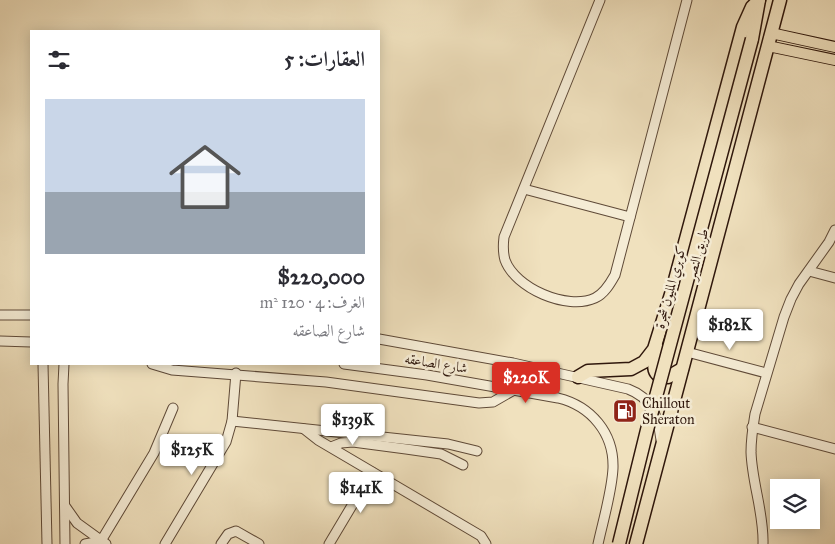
<!DOCTYPE html>
<html lang="ar">
<meta charset="utf-8">
<style>
body{margin:0;font-family:"IM FELL Great Primer",Amiri,serif;background:#f2f2f3;color:#2b2b33;direction:rtl;height:100vh;display:flex;flex-direction:column;font-size:19px;white-space:nowrap}
*{box-sizing:border-box;margin:0}
p{font-size:16px;color:#7c7c81}
.icon{flex:none;width:28px;height:28px;fill:none;stroke:currentColor;stroke-width:2;stroke-linecap:round;stroke-linejoin:round}
.map{position:relative;flex:1;overflow:hidden;direction:ltr}
.sheet{position:absolute;left:30px;top:30px;width:350px;height:335px;display:flex;flex-direction:column;background:#fff;border-radius:0px;box-shadow:0 2px 12px #0003;direction:rtl}
.sheet>*{flex:none}
.fabs{position:absolute;left:770px;top:479px;display:grid;gap:10px}
.fabs a{display:grid;place-items:center;width:50px;height:50px;border-radius:0px;background:#fff;box-shadow:0 2px 12px #0003;font-size:25px}
.price{position:absolute;translate:-50% -42px;padding:0 11px;border-radius:5px;background:#fff;color:#222;font-size:16px;line-height:32px;filter:drop-shadow(0 1px 2px #0008)}
.price::after{content:'';position:absolute;left:50%;top:30px;width:15px;height:11px;margin-left:-8px;background:inherit;clip-path:polygon(0 0,100% 0,50% 100%)}
.price.selected{background:#d93025;color:#fff}
ul{padding:0;list-style:none}
li{display:grid;align-content:center;gap:10px;height:265px;padding:0 15px}
li+li{border-top:1px solid #e1e1e2}
li span{display:grid;place-items:center;height:155px;border-radius:0px;color:#555}
li>.icon{margin-inline-start:auto}
span .icon{width:90px;height:90px;fill:#fffc;stroke-width:1}
li b{font-size:21px}
h2{display:flex;justify-content:space-between;align-items:center;height:60px;padding:0 15px;font-size:21px}
.map>svg:first-child{display:block}
</style>
<div class="map">
<svg width="835" height="544" viewBox="0 0 835 544">
<rect width="100%" height="100%" fill="#f0e1be"/>
<filter id="stains"><feTurbulence type="fractalNoise" baseFrequency=".004" numOctaves="4"/><feColorMatrix values="0 0 0 0 .2 0 0 0 0 .09 0 0 0 0 .02 0 0 0 .5 -.17"/></filter>
<radialGradient id="worn" r=".72"><stop offset=".6" stop-color="#630" stop-opacity="0"/><stop offset="1" stop-color="#630" stop-opacity=".3"/></radialGradient>
<path fill="#e2a081" stroke="#2f170c" d="M627,400L635,403L625,422L618,419L621,412L622,413Z"/>
<g fill="none" stroke-linecap="round" stroke-linejoin="round">
<defs>
<g id="minor">
<path d="M600,0L504,237C503,245 503,253 505,260C515,288 567,311 595,298C604,294 610,284 615,275L687,0"/>
<path d="M524,189L630,217"/>
<path d="M809,271L835,278"/>
<path d="M0,315H31"/>
<path d="M379,339L513,363L628,389C652,398 658,416 661,440"/>
<path d="M0,341L31,342"/>
<path d="M687,352L766,373"/>
<path d="M43,364L47,544"/>
<path d="M64,364L63,384L65,544"/>
<path d="M152,364L172,370L326,382L479,403L493,402L514,390"/>
<path d="M344,364L427,375L558,398C591,406 614,433 613,468C612,491 603,521 598,544"/>
<path d="M232,421L448,444L477,451"/>
<path d="M752,427L835,449"/>
<path d="M304,429L318,440L481,536L486,544"/>
<path d="M331,447L341,443L353,442L406,449L441,454L463,465"/>
<path d="M65,506L77,523L106,544"/>
<path d="M101,541L154,453L173,408"/>
<path d="M85,544L101,541"/>
<path d="M165,544L226,442L232,421L236,373"/>
<path d="M221,544L228,534L236,531L259,544"/>
<path d="M329,544L372,472"/>
<path d="M763,544C764,513 752,483 751,452C751,439 753,426 755,414L784,317L791,299L799,284L829,242L835,230"/>
</g>
<g id="major">
<path d="M771,33L835,47"/>
<path d="M768,46L835,60"/>
</g>
<g id="highway">
<path d="M752,39L759,0"/>
<path d="M657,348C655,361 648,377 668,377L682,369"/>
<path d="M578,377L588,371L631,369L644,362L654,349L672,291L743,27L752,7L759,0"/>
<path d="M636,544L780,0"/>
</g>
</defs>
<use href="#minor" stroke="#5f4a38" stroke-width="11"/>
<use href="#major" stroke="#2f170c" stroke-width="12"/>
<use href="#highway" stroke="#2f170c" stroke-width="15"/>
<use href="#minor" stroke="#f5ecd5" stroke-width="9"/>
<use href="#major" stroke="#f0e1be" stroke-width="10"/>
<use href="#highway" stroke="#f0e1be" stroke-width="12"/>
<defs>
<path id="highway-bridge" d="M619,544L647,430L752,39"/>
</defs>
<use href="#highway-bridge" stroke="#2f170c" stroke-width="15" stroke-linecap="butt"/>
<use href="#highway-bridge" stroke="#f0e1be" stroke-width="12"/>
</g>
<defs>
<symbol id="fuel-square" viewBox="-11 -11 22 22"><rect x="-9" y="-9" width="18" height="18" rx="4" fill="#8f2418" stroke="#f5ecd5"/><path d="M-5.5-6h7V0h2V4h1.3V-2.5L3-4.5l.8-.8L6-3V5H2.5V1h-1V6h-7ZM-4.2-4.7v3.2H.2V-4.7Z" fill="#fff"/></symbol>
</defs>
<g fill-rule="evenodd">
<use href="#fuel-square" x="611" y="397" width="28" height="28"/>
</g>
<g text-anchor="middle" stroke-width="5" stroke-linejoin="round" paint-order="stroke">
<g font-size="14" fill="#2f170c" stroke="#f5ecd5">
<text transform="translate(697 254) rotate(-75)" y="5">طريق النصر</text>
<text transform="translate(670 287) rotate(-75)" y="5">كوبري المليون شجرة</text>
<text transform="translate(436 363) rotate(9)" y="5">شارع الصاعقه</text>
</g>
<g font-size="14" fill="#2f170c" stroke="#f5ecd5" text-anchor="start">
<text x="642" y="408">Chillout<tspan x="642" dy="16">Sheraton</tspan></text>
</g>
</g>
<rect width="100%" height="100%" filter="url(#stains)"/>
<rect width="100%" height="100%" fill="url(#worn)"/>
</svg>
<div class="fabs">
<a><svg class="icon" aria-label="layers" viewBox="0 0 24 24"><path d="M12 4l9 5-9 5-9-5zM3 14l9 5 9-5"/></svg></a>
</div>
<b class="price" style="left:730px;top:351px">$182K</b>
<b class="price selected" style="left:526px;top:404px">$220K</b>
<b class="price" style="left:353px;top:446px">$139K</b>
<b class="price" style="left:192px;top:476px">$125K</b>
<b class="price" style="left:361px;top:514px">$141K</b>
<section class="sheet">
<h2>العقارات: 5<svg class="icon" aria-label="filters" viewBox="0 0 24 24"><path d="M4 7h16M4 17h16"/><circle cx="9" cy="7" r="2"/><circle cx="15" cy="17" r="2"/></svg></h2>
<ul>
<li><span style="background:linear-gradient(#c9d6e8 60%,#9aa5b1 0)"><svg class="icon" aria-label="home" viewBox="0 0 24 24"><path d="M3 11l9-7 9 7M6 9v11h12V9"/></svg></span><div><b>$220,000</b><p>الغرف: 4 · 120 m²</p><p>شارع الصاعقه</p></div></li>
</ul>
</section>
</div>
